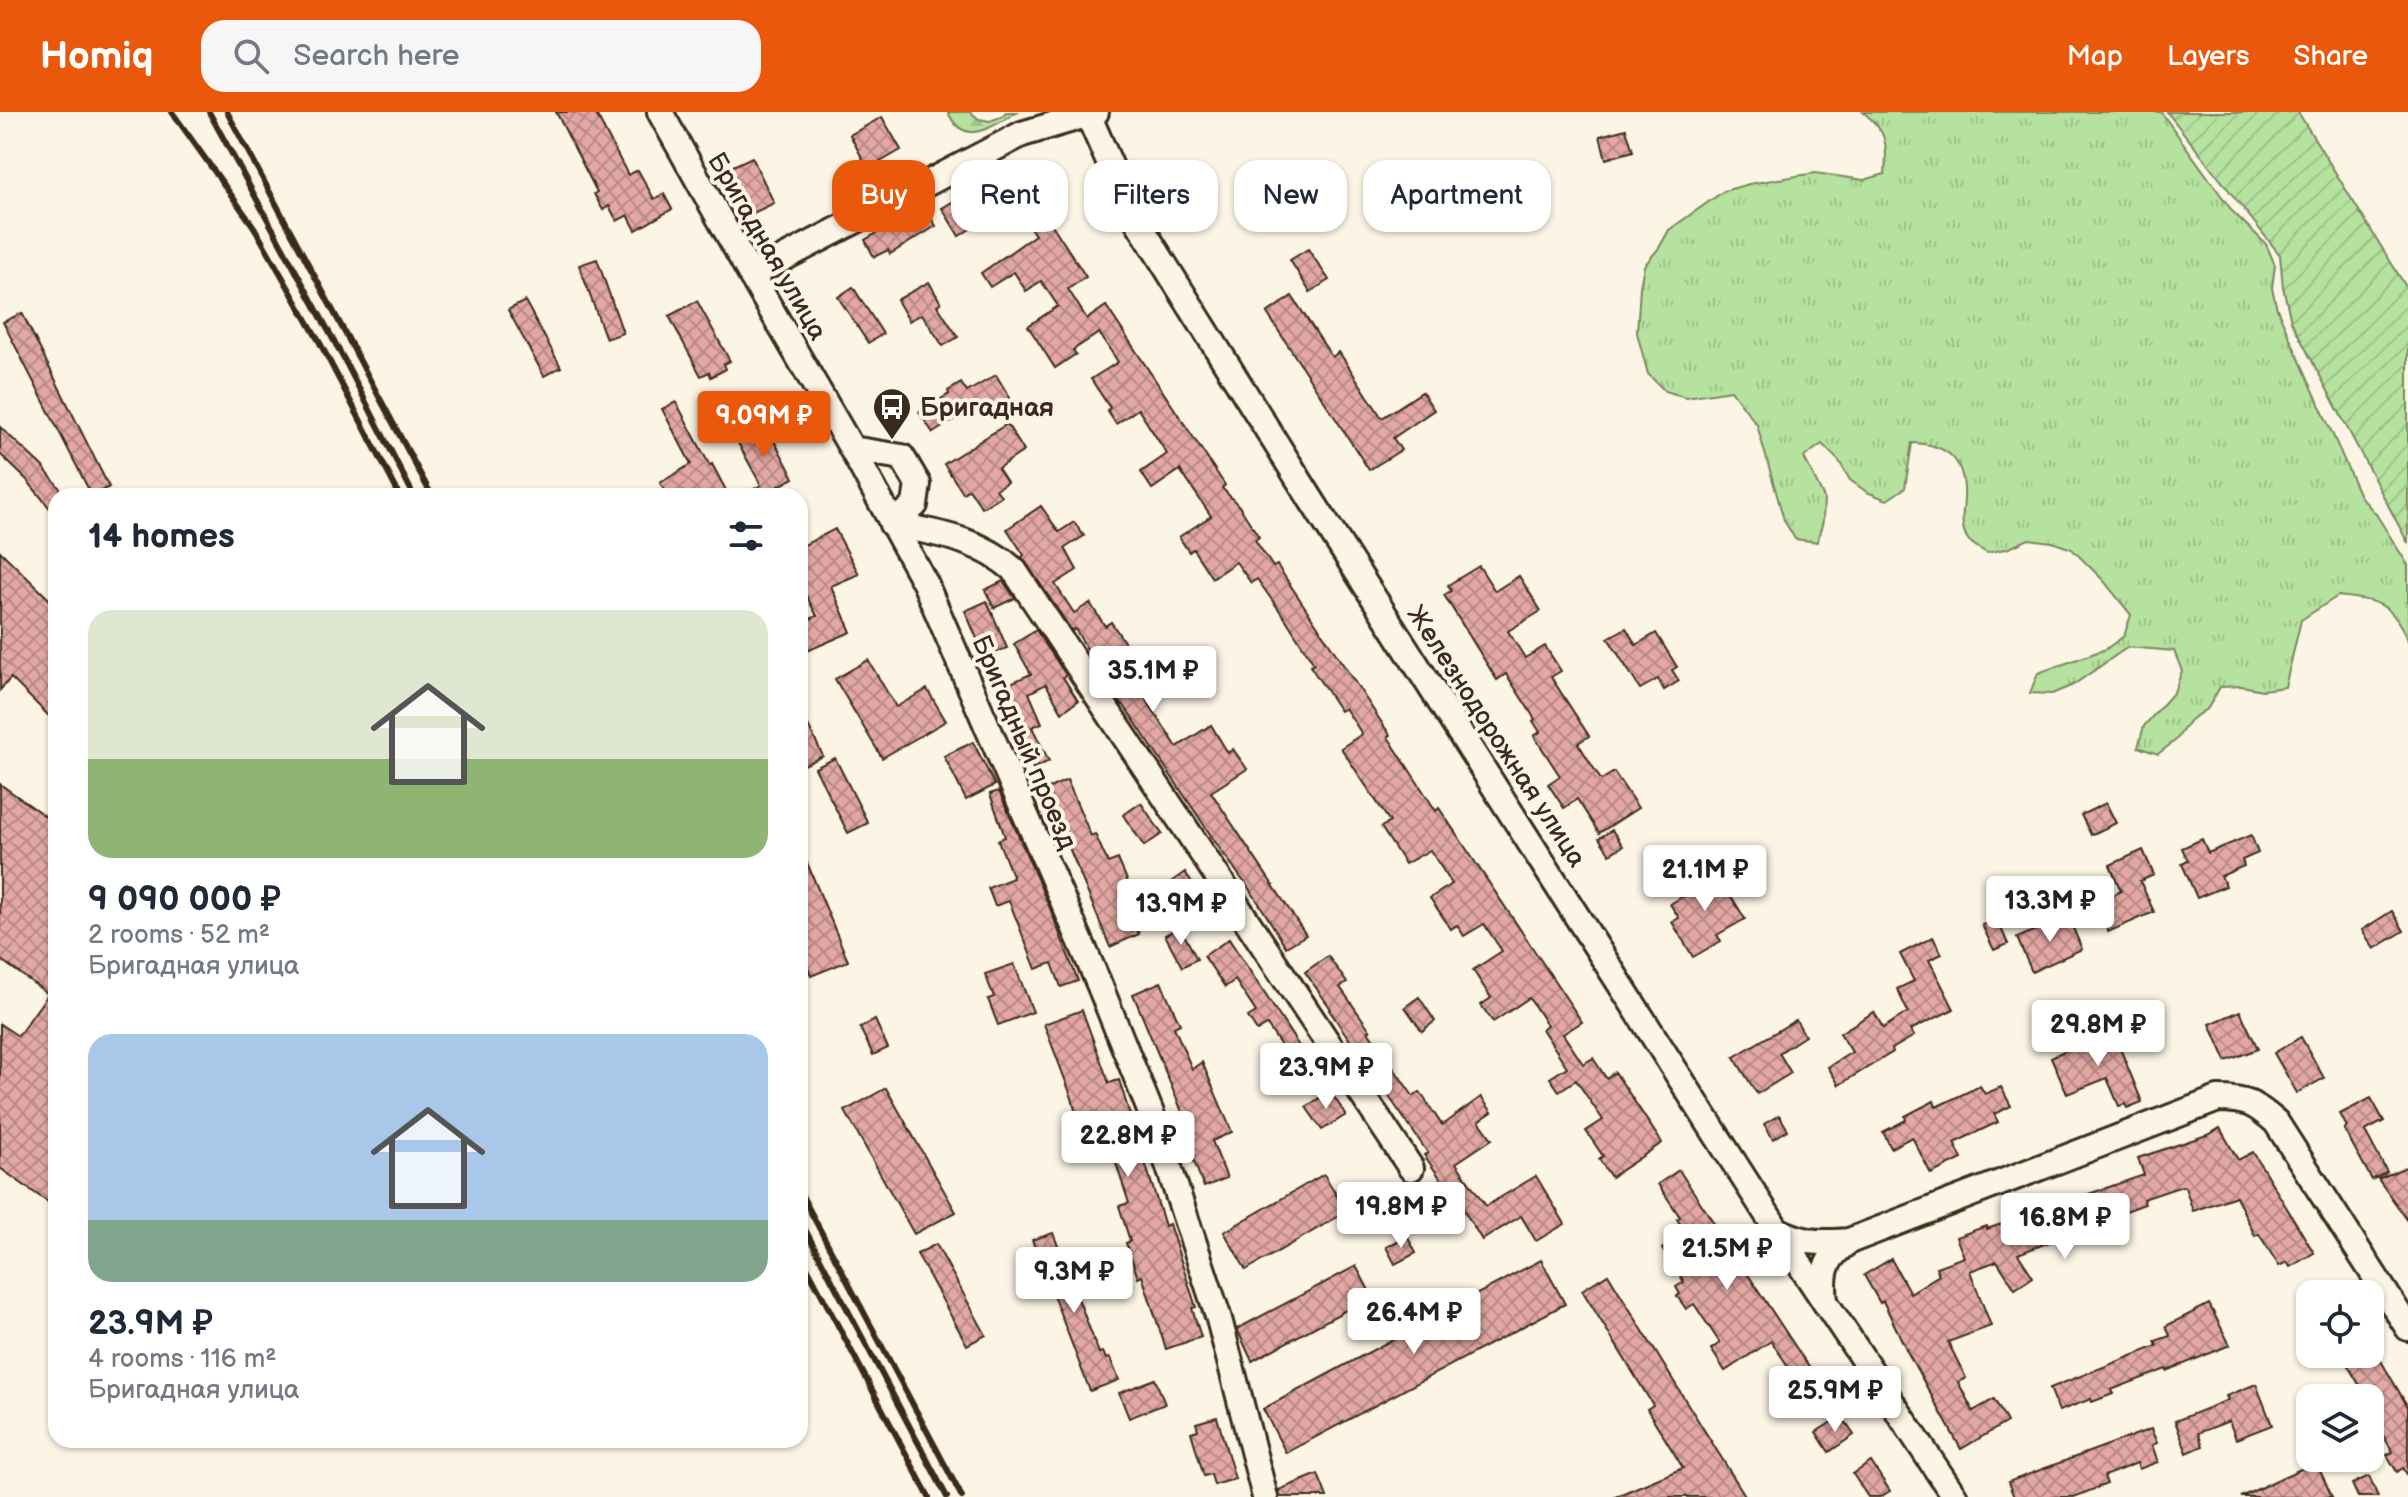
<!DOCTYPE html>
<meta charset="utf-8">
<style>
body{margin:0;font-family:"Balsamiq Sans",sans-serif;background:#f6f6f7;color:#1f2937;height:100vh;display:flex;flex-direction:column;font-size:30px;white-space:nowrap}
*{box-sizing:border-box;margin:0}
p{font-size:26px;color:#747a83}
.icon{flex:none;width:44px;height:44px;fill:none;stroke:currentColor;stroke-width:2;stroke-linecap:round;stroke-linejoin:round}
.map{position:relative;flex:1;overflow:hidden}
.drawer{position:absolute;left:48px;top:376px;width:760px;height:960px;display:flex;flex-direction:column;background:#fff;border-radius:24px;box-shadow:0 2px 6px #0004}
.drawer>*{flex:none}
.hud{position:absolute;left:832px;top:48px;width:760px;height:72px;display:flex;gap:16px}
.buttons{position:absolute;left:2296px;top:1168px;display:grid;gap:16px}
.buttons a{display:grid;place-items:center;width:88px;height:88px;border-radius:16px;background:#fff;box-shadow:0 2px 6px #0004;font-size:40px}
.price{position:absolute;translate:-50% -68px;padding:0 18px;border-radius:8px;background:#fff;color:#222;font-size:26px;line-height:52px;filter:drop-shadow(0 2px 4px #0008)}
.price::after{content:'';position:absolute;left:50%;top:48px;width:24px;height:18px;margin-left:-12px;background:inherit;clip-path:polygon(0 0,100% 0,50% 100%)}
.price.current{background:#ea580c;color:#fff}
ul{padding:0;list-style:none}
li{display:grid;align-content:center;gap:16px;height:424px;padding:0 40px}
li span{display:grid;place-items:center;height:248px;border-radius:24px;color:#555}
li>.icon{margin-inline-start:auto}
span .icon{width:144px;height:144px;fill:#fffc;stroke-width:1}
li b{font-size:34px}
h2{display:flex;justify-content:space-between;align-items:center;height:96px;padding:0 40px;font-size:34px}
.chip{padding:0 28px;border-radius:24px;background:#fff;box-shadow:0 2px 6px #0004;font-size:28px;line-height:72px}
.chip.current{background:#ea580c;color:#fff}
header{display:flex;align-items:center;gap:48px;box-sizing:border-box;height:112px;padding:0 40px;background:#ea580c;color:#fff}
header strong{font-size:38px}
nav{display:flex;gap:44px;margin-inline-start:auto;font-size:28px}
.search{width:560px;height:72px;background:#f6f6f7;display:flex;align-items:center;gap:20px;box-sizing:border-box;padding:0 28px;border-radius:24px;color:#747a83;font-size:30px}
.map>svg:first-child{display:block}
</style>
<header>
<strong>Homiq</strong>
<div class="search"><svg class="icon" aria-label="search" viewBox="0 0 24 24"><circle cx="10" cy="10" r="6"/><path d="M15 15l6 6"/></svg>Search here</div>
<nav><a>Map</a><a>Layers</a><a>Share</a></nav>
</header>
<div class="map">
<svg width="2408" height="1385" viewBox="0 0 2408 1385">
<defs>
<pattern id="grass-tufts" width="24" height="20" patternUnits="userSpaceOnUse" patternTransform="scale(2)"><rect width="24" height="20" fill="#b6e29f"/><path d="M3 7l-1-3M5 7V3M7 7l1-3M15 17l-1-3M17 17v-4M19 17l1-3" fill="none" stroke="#9dc288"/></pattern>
<pattern id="forest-firs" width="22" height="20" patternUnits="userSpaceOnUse" patternTransform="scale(2)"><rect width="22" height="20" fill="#b6e29f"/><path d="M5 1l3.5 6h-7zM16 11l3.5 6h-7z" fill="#9dc288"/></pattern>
<pattern id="garden-furrows" width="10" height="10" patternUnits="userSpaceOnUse" patternTransform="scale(2)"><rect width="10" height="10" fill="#b6e29f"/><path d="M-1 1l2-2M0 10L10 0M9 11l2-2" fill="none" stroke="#9dc288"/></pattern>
<pattern id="building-cross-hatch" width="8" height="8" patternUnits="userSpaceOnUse" patternTransform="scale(2)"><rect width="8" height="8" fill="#e3a8a3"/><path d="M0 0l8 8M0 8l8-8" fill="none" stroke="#b98984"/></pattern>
</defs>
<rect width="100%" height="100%" fill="#fcf5e5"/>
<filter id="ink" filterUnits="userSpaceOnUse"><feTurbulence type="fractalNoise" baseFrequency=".0125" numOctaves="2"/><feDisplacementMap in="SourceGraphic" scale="16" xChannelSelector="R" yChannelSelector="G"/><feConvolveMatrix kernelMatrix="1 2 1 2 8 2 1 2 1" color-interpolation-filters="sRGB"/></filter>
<g filter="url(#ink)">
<path fill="url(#grass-tufts)" stroke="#78865e" stroke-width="2" d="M1863,0H2161L2233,100L2266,132L2275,153L2272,176L2277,197L2360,384L2376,402L2408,453V530C2392,490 2379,489 2338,484L2301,508L2285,575L2262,578L2242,574L2220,575L2208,596L2190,608L2176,628L2158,642L2138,635L2144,614L2174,580L2182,559L2174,539L2128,535L2073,573L2052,582L2030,581L2038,561L2106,537L2124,524L2131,503L2103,468L2072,437L2052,430L2029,427L2009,436L1987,441C1981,437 1971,433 1967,426C1960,413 1963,402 1964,388C1966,350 1950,332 1912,331L1905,376L1887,388L1867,380L1850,368L1839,349L1822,332L1804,345L1824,386L1823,409L1817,430L1795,427L1784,408L1757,313L1731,278L1686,285L1665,279L1648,262L1637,221L1640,175L1644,154L1659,136L1669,118L1724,79L1749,72L1815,61L1864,68L1885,62C1887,31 1888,20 1863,0Z"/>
<path fill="url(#forest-firs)" stroke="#78865e" stroke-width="2" d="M948,0H970L979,7L990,9L1001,5L1006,0H1017C993,14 964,37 948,0Z"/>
<path fill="url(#garden-furrows)" stroke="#78865e" stroke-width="2" d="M2167,0H2298L2408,178V431L2291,209L2283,175L2280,143Z"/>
<g fill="url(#building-cross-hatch)" stroke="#3b2a1e" stroke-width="2">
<path d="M556,0H595L628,63L638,58L654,87L664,82L672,97L636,118L628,103L617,109L609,94L603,98L594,82L597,80Z"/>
<path d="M882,5L901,38L868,57L850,23Z"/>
<path d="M1626,17L1633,39L1606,47L1600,24Z"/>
<path d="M752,45L774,91L741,107L718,61Z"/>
<path d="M994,65L1005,83L978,99L984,108L959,124L942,96Z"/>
<path d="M1021,65L1086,165L1068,177L1087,207L1106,194L1225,373L1222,376L1239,394L1259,425L1255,428L1273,455L1277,453L1390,623L1388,625L1436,699L1439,696L1582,910L1563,922L1583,952L1593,946L1606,966L1615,960L1662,1031L1611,1065L1599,1047L1603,1044L1586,1019L1603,1008L1576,968L1559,979L1550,966L1567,955L1542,917L1547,913L1529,886L1493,910L1481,893L1491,886L1473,858L1502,839L1484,812L1464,824L1457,813L1451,817L1430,786L1452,772L1430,738L1405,752L1381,715L1390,710L1341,636L1362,622L1345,596L1340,599L1310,554L1314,552L1287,509L1257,467L1251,471L1236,450L1212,466L1193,437L1189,440L1179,425L1211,404L1180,358L1152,377L1141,360L1167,342L1138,297L1116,312L1107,298L1110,296L1091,267L1118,250L1099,221L1073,238L1076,242L1055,256L1028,214L1058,194L1041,169L1026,179L1014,160L990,175L981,161L1035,123L1004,77Z"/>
<path d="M924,94L936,114L890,142L888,138L874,145L865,128Z"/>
<path d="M1308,137L1329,168L1310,180L1290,148Z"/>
<path d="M597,147L623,221L606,227L579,153Z"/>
<path d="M929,170L941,191L937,193L958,225L943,234L922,202L909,209L897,188Z"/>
<path d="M853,175L883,222L868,231L838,185Z"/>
<path d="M1292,184L1332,245L1339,240L1382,306L1422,280L1434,298L1393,326L1401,338L1369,358L1267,201Z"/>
<path d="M525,189L561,255L544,264L508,198Z"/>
<path d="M697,189L730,249L724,252L726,257L711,265L709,260L701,264L669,204Z"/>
<path d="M22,201L109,375L92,384L3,210Z"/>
<path d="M996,263L1010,286L984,303L978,293L933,321L919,300L949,282L948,279L961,271L967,280Z"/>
<path d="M676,290L710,354L712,352L729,384H668L660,371L691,352L662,297Z"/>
<path d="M762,306L794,366L779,374L784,384H742L761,373L733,322Z"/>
<path d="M1007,312L1024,339L998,356L1007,370L996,377L1001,384L982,396L969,377L963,381L944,352Z"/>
<path d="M0,315L42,354L66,384H56V404L27,368L0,342Z"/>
<path d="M1041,394L1059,420L1074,410L1084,424L1065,436L1077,458L1055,472L1074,501L1090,491L1105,514L1111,510L1153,574L1142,581L1177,635L1211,613L1228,641L1233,637L1247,657L1211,680L1306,823L1286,835L1255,785L1220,737L1123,592L1122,593L1113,580L1075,517L1072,519L1022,445L1024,443L1007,417Z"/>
<path d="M835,417L859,462L831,474L851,520L800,542V511L817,504L800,472V435Z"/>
<path d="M0,439L56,494V523L49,530L56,537V611L11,566L0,578Z"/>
<path d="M1479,454L1495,479L1519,464L1541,499L1508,519L1525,546L1545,534L1561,559L1551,565L1589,624L1578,631L1601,668L1614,660L1638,696L1599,721L1577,687L1564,696L1548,672L1560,664L1534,624L1540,620L1533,609L1535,607L1506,562L1497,568L1444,483L1451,479L1448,473Z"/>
<path d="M1003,469L1015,486L994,496L985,478Z"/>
<path d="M987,489L1007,536L985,545L965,499Z"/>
<path d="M1626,516L1636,533L1656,521L1677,555L1672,558L1679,569L1664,578L1658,567L1640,577L1608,526Z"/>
<path d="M1036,518L1066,563L1063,565L1078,589L1062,600L1046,572L1029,581L1042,611L1032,615L1049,649L1033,657L999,576L1031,562L1014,532Z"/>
<path d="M868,548L896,595L927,577L946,609L882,646L835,567Z"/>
<path d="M800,596L823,644L800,655Z"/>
<path d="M973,630L995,673L966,688L944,644Z"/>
<path d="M835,646L868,711L848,721L815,656Z"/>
<path d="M1067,668L1091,724L1095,722L1108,751L1118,747L1130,775L1120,779L1139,822L1110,835L1068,733L1071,732L1047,677Z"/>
<path d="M0,672L56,712V1096L0,1056V912L18,924L48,882L0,847Z"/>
<path d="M999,679L1049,794L1078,869L1061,875L1052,851L1036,857L1009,789L995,794L988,776L1013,766L998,728L1005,725L990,682Z"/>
<path d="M1141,691L1162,722L1144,734L1123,703Z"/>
<path d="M2106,691L2116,711L2091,723L2081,703Z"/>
<path d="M1612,718L1623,734L1610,742L1599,726Z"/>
<path d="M2251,723L2258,741L2242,748L2244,754L2221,764L2226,774L2197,786L2182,752L2188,749L2182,736L2202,727L2208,741Z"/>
<path d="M800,734L848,849L811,864L800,837Z"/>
<path d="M2143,738L2154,763L2140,769L2154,800L2108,820L2095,791L2121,779L2110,753Z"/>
<path d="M1714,756L1745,807L1717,823L1721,829L1693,845L1672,810L1679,806L1670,792L1696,777L1691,770Z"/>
<path d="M1185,760L1207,793L1182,810L1160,778Z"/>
<path d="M2392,799L2404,819L2374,837L2362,818Z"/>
<path d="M2068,804L2082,837L2032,860L2017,826Z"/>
<path d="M1997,807L2008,832L1994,838L1982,813Z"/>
<path d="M1180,815L1197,847L1182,855L1165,823Z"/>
<path d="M1933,825L1942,842L1929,848L1954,897L1910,918L1914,924L1892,937L1893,940L1839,973L1828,955L1852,940L1840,921L1874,900L1883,916L1908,900L1897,877L1914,869L1900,842Z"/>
<path d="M1229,827L1308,948L1296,956L1267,913L1257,919L1248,905L1256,900L1235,868L1225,875L1204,844Z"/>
<path d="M1328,844L1347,871L1340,875L1370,918L1368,919L1413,984L1420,980L1442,1013L1481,985L1492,1000L1479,1009L1492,1027L1456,1051L1486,1094L1536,1064L1565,1112L1536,1129L1521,1104L1482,1128L1460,1092L1433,1106L1424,1088L1447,1076L1424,1043L1428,1041L1329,898L1331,897L1305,860Z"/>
<path d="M1014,852L1033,900L998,913L988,887L994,885L985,862Z"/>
<path d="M1161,870L1180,912L1174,915L1192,957L1202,950L1232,1020L1212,1029L1227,1066L1204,1075L1186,1029L1193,1026L1133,882Z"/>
<path d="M1419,885L1435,909L1422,919L1405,895Z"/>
<path d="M1082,898L1109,971L1119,968L1165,1114L1169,1112L1196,1195L1192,1196L1201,1225L1166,1237L1142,1164L1138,1166L1126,1131L1130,1129L1119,1094L1129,1091L1102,1009L1095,1011L1092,1001L1077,1006L1072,986L1044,912Z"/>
<path d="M2240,899L2258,937L2226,949L2210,912Z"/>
<path d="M875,908L888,936L873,943L860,916Z"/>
<path d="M1796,908L1805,924L1779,941L1791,961L1757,982L1734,945Z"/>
<path d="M2112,917L2142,990L2127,996L2125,992L2119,994L2107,966L2067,982L2051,945Z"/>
<path d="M2301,925L2324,966L2297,981L2274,941Z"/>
<path d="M1980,974L1985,982L2001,975L2011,994L1994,1002L1998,1010L1954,1031L1962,1047L1931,1062L1912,1025L1891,1036L1883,1020L1906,1008L1905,1004L1934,989L1936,995Z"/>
<path d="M886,976L956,1100L914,1122L845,999Z"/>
<path d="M1330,979L1346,1003L1322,1018L1306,995Z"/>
<path d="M2371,986L2384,1009L2365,1019L2387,1060L2372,1068L2344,1017L2347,1015L2340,1002Z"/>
<path d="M1779,1003L1788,1018L1773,1027L1764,1012Z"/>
<path d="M2220,1016L2238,1048L2253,1040L2314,1141L2290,1155L2287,1150L2279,1154L2259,1122L2255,1124L2236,1084L2193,1099L2185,1075L2182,1074L2143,1087L2145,1092L2115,1103L2113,1098L2065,1117L2068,1123L2018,1142L2033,1165L2015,1177L1997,1149L1970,1159L1991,1214L1948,1230L1966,1266L1958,1270L1973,1299L1994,1287L2007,1310L1961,1337L1908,1241L1883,1189L1880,1191L1864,1163L1891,1147L1910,1181L1939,1163L1936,1155L1964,1145L1956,1125L1986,1114L1987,1117L2144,1063L2138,1046L2210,1022Z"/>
<path d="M2408,1054V1109L2378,1067Z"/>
<path d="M1679,1058L1824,1278L1799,1294L1784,1270L1794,1263L1771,1229L1725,1259L1711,1237L1720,1231L1694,1192L1686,1197L1677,1184L1680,1182L1676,1175L1684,1170L1662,1137L1686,1121L1677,1107L1680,1105L1658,1072Z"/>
<path d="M1324,1062L1346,1100L1246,1158L1224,1120Z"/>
<path d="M1053,1121L1099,1241L1103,1240L1106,1247L1110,1246L1119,1268L1090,1279L1032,1128Z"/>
<path d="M1407,1124L1416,1141L1395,1152L1386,1135Z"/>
<path d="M936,1132L986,1223L967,1233L917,1142Z"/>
<path d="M1541,1148L1565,1192L1286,1341L1263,1297Z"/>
<path d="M1356,1154L1372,1184L1252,1249L1237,1217Z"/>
<path d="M1608,1162L1684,1286L1746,1385H1614L1683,1356L1647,1297L1653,1293L1582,1178Z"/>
<path d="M2209,1192L2230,1233L2167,1259L2166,1257L2111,1278L2113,1282L2092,1290L2091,1287L2059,1299L2050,1276L2157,1234L2155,1229L2170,1224L2166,1214Z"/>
<path d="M2341,1242H2377L2408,1295V1364L2403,1356L2397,1360L2387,1343L2393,1340L2375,1310L2370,1313V1286H2340L2360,1274Z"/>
<path d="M1155,1267L1165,1292L1129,1306L1119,1281Z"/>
<path d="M2256,1272L2272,1313L2236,1327L2229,1309L2198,1321L2203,1334L2187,1341L2175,1309L2228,1288L2226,1284Z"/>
<path d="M1841,1304L1854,1323L1829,1340L1816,1320Z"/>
<path d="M1217,1305L1235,1367L1214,1373L1211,1362L1204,1364L1191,1320L1198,1318L1196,1311Z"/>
<path d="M2151,1317L2157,1331L2152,1333L2158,1350L2139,1357L2137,1351L2104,1364L2107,1372L2074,1385H2014L2008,1370Z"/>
<path d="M1871,1350L1890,1379L1880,1385H1868L1853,1362Z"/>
<path d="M2316,1350L2332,1385H2241L2281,1366Z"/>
<path d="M1318,1362L1327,1385H1280L1279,1378Z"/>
<path d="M2369,1364L2378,1385H2358L2352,1372Z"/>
</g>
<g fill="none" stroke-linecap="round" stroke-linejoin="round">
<defs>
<g id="minor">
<path d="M660,0L751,163L852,337L925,471L1099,872L1151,1001L1219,1207L1265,1385"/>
<path d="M1087,0L1128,94L1312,389L1777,1118L1955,1385"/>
<path d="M751,163L1022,22L1096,0"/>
<path d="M852,337L902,345L918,372L915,393L892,412"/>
<path d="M892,412C936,421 980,427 1014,458L1411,1056"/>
<path d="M1777,1118C1807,1132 1817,1131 1849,1129L2218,987C2247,987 2255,992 2276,1010L2408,1216"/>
<path d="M1825,1190C1822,1161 1824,1147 1849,1129"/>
</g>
</defs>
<use href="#minor" stroke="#3b2a1e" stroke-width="30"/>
<use href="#minor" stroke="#fcf5e5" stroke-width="24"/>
<g stroke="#3b2a1e" stroke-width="6">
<path d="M172,0L254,115L320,231L400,384"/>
<path d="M209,0L346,251L414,384"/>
<path d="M227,0L432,384"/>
<path d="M800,1080L962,1385"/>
<path d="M800,1108L947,1385"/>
<path d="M800,1142L929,1385"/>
</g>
</g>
</g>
<defs>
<symbol id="bus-pin" viewBox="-11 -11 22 30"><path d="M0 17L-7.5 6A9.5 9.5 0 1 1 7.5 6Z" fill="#3b2a1e" stroke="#fcf5e5"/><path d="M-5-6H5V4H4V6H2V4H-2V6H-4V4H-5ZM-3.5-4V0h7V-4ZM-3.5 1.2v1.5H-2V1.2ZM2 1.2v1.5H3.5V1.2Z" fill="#fff"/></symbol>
</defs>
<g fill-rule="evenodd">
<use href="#bus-pin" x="870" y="273" width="44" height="60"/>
</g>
<g text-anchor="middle" stroke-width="8" stroke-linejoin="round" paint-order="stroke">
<g font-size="26" fill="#3b2a1e" stroke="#fcf5e5">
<text transform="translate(768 134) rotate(60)" y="9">Бригадная улица</text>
<text transform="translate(1497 624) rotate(57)" y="9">Железнодорожная улица</text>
<text transform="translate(1025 630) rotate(67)" y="9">Бригадный проезд</text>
</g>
<g font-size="26" font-weight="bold" fill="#3b2a1e" stroke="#fcf5e5" text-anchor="start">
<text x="920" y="304">Бригадная</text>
</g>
</g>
</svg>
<div class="buttons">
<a><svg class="icon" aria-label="locate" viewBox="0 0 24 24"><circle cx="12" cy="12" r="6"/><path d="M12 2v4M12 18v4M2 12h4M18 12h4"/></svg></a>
<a><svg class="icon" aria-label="layers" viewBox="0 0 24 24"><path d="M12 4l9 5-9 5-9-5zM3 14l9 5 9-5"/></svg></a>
</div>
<b class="price current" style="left:764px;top:347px">9.09M ₽</b>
<b class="price" style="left:1153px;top:602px">35.1M ₽</b>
<b class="price" style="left:1705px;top:801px">21.1M ₽</b>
<b class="price" style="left:2050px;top:832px">13.3M ₽</b>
<b class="price" style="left:1181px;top:835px">13.9M ₽</b>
<b class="price" style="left:2098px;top:956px">29.8M ₽</b>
<b class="price" style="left:1326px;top:999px">23.9M ₽</b>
<b class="price" style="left:1128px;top:1067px">22.8M ₽</b>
<b class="price" style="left:1401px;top:1138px">19.8M ₽</b>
<b class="price" style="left:2065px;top:1149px">16.8M ₽</b>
<b class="price" style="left:1727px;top:1180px">21.5M ₽</b>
<b class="price" style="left:1074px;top:1203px">9.3M ₽</b>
<b class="price" style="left:1414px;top:1244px">26.4M ₽</b>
<b class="price" style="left:1835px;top:1322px">25.9M ₽</b>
<div class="hud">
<a class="chip current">Buy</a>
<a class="chip">Rent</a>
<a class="chip">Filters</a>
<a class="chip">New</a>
<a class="chip">Apartment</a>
</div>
<section class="drawer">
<h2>14 homes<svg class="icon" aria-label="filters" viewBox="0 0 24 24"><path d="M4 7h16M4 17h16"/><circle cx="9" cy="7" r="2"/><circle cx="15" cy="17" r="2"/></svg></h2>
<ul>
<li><span style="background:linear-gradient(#dfe7d0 60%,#8fb573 0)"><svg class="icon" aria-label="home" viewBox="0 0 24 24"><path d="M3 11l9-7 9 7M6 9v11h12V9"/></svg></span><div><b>9 090 000 ₽</b><p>2 rooms · 52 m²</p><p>Бригадная улица</p></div></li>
<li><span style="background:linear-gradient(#a9c7e8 75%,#7fa58c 0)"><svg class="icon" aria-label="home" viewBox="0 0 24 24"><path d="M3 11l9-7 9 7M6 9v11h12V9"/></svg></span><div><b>23.9M ₽</b><p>4 rooms · 116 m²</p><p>Бригадная улица</p></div></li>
</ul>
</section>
</div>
